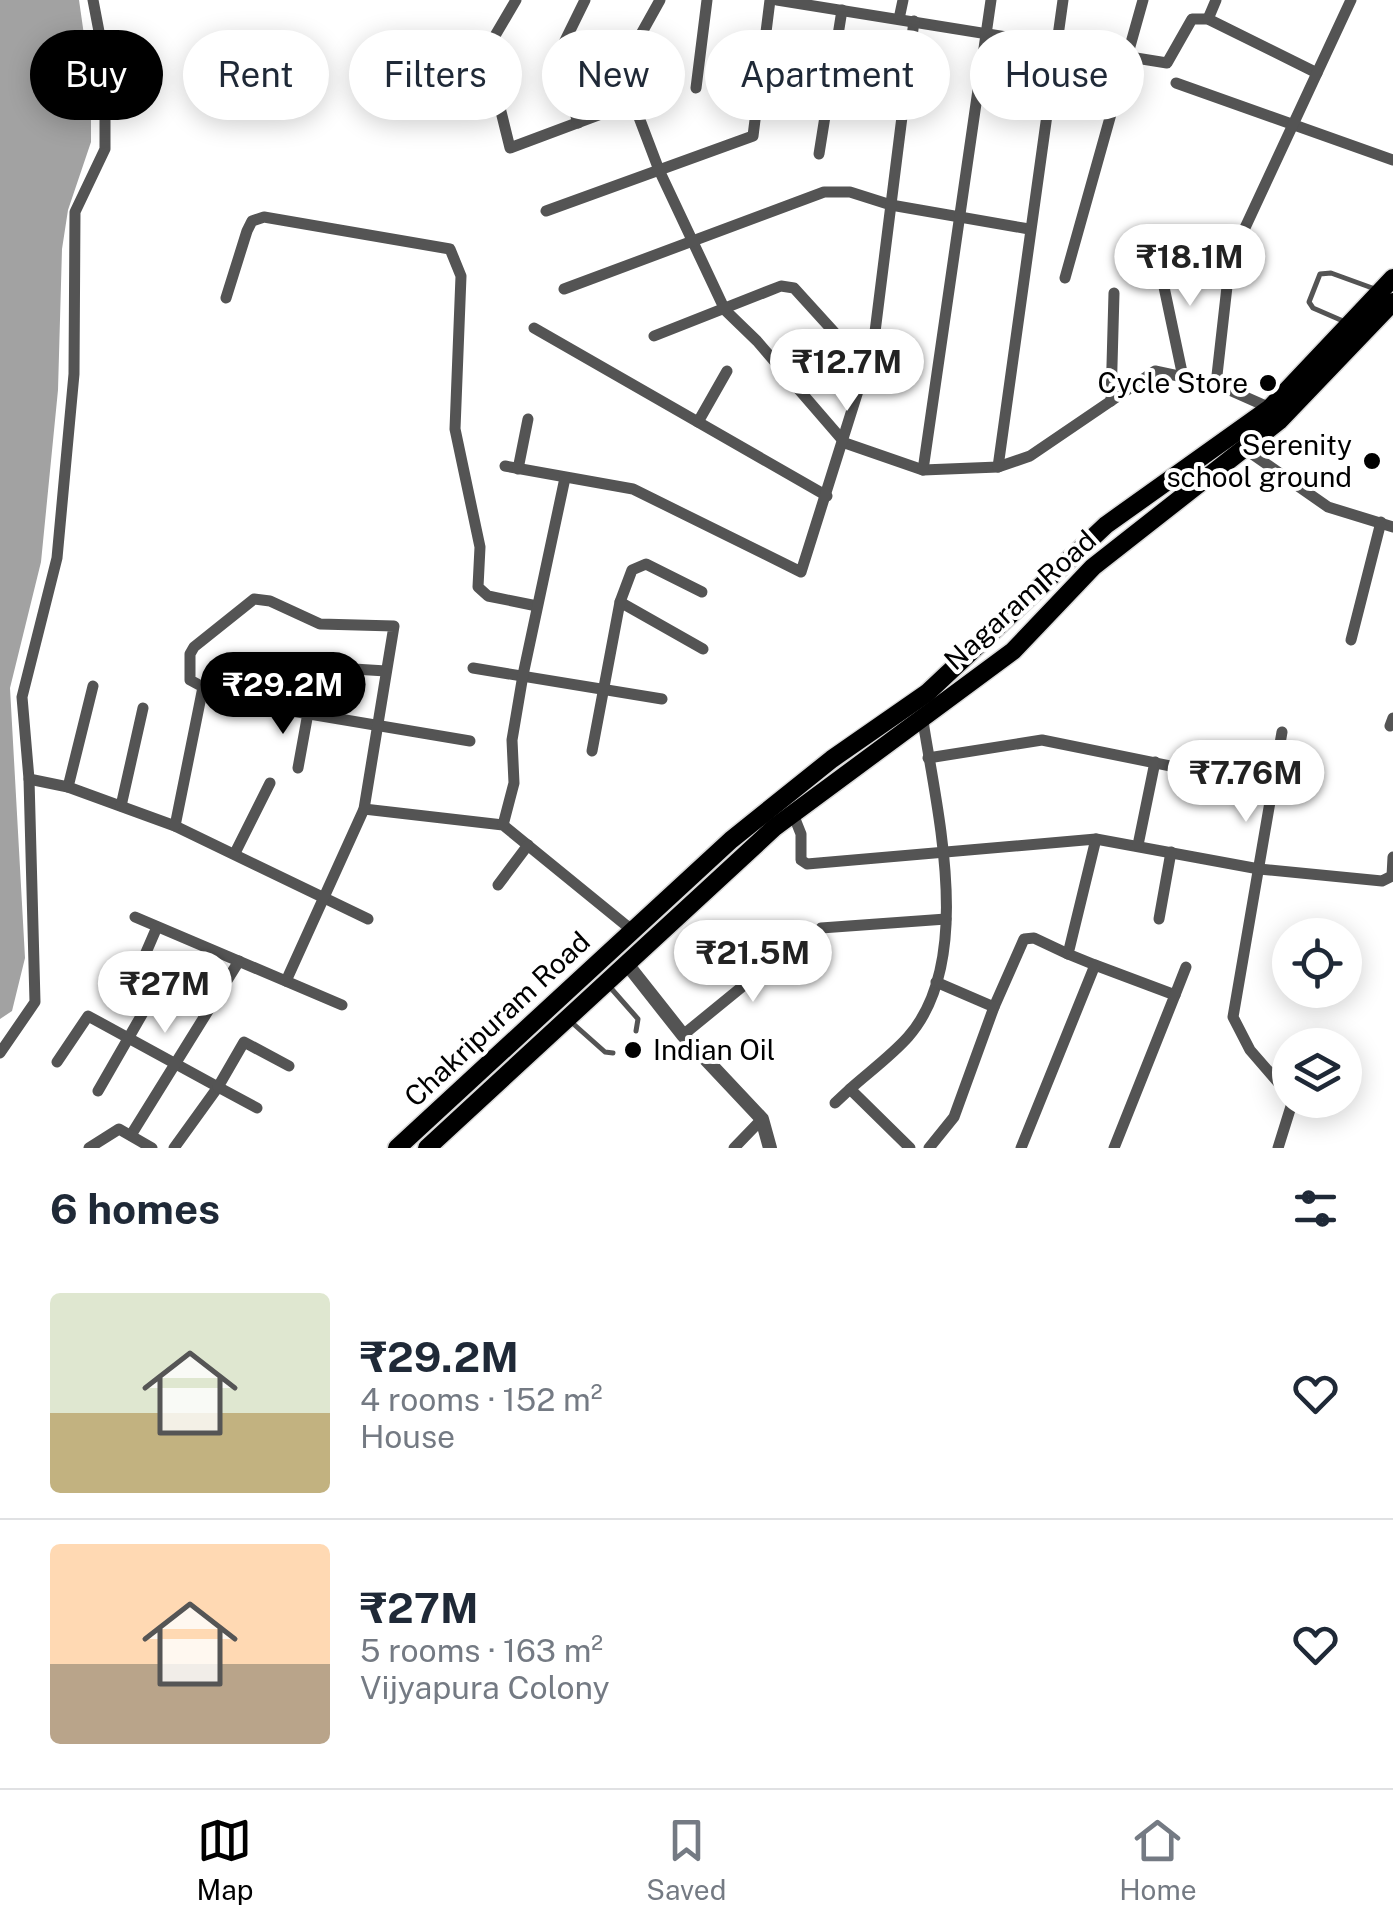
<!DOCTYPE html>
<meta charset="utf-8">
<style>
body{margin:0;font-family:"Public Sans",sans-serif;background:#f6f6f7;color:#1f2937;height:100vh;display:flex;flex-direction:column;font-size:38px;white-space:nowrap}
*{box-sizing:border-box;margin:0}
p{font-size:32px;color:#747a83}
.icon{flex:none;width:55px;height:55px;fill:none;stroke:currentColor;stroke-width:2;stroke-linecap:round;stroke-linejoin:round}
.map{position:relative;height:1148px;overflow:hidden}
.side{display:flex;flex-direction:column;background:#fff;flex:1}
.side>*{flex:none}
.guide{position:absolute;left:30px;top:30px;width:1335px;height:90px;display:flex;gap:20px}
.buttons{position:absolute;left:1272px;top:918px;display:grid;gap:20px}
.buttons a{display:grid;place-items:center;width:90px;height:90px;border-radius:50%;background:#fff;box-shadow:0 5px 25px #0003;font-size:50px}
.price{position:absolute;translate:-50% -85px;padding:0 22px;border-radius:35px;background:#fff;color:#222;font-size:32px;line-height:65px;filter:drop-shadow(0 2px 5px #0008)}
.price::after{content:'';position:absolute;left:50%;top:60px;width:30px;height:22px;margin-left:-15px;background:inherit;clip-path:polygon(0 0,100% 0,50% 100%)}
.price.active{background:#000;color:#fff}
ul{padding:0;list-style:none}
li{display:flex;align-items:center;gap:30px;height:250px;padding:0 50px}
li+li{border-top:2px solid #e0e1e3}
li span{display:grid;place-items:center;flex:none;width:280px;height:200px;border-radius:10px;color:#555}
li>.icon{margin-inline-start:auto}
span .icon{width:120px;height:120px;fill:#fffc;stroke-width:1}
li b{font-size:42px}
h2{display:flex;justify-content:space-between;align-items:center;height:120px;padding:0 50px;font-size:42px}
.pill{padding:0 35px;border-radius:45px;background:#fff;box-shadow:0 5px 25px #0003;font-size:35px;line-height:90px}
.pill.active{background:#000;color:#fff}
.tabs{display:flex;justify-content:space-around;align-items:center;height:140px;border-top:2px solid #e0e1e3;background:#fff;font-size:28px;color:#747a83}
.tabs a{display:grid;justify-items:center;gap:5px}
.tabs .active{color:#000}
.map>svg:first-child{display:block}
</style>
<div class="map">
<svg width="1393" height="1148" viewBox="0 0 1393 1148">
<rect width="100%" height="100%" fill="#fff"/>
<path fill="#a2a2a2" d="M0,0H79L91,84V142L68,210L62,249L58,390L41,562L10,688L25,958L12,1011L0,1019Z"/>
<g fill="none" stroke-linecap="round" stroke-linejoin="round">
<defs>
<g id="primary">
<path d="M397,1148L731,840L832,759L927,693L1106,525L1270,408L1393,278"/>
<path d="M427,1148L775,827L1013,651L1093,567L1279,421L1393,302"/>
</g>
</defs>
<use href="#primary" stroke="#dbdbdb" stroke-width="21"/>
<g stroke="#545454" stroke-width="5">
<path d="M1343,321L1313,308L1309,302L1320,274L1331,273L1375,289"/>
<path d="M609,986L638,1019L636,1031"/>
<path d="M569,1020L605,1052L613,1053"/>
</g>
<g stroke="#545454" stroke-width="11">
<path d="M516,0L486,51L510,148L633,102"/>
<path d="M660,0L621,70L659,170L725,310L757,341L845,443L923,470L998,467L1030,456L1155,371L1216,384L1270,408"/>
<path d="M777,0L1167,63L1192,19H1208L1317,73"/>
<path d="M899,19L903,0"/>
<path d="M1208,19L1216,0"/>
<path d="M1176,83L1393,160"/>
<path d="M696,88L707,0"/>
<path d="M578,123L558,55L585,0"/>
<path d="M819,154L842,10"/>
<path d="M546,211L753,136L770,0"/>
<path d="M1156,249L1183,377"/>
<path d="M1065,278L1143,0"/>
<path d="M564,289L824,192H850L891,205L1029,229"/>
<path d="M226,298L247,231L252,221L264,217L450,249L461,276L455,429L480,547L478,587L488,596L537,606"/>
<path d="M534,328L827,496"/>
<path d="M654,336L781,286L794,288L864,365"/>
<path d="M1216,384L1230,260L1351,0"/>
<path d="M1111,401L1114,293"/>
<path d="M698,422L727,371"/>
<path d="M1245,449L1328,507L1393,527"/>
<path d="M505,466L633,489L801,572L874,340L914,21"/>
<path d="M998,467L1063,0"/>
<path d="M518,469L528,419"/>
<path d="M923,470L991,0"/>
<path d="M620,602L703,649"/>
<path d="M1351,640L1381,522"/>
<path d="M473,668L662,699"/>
<path d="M93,686L68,787L175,826L368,919"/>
<path d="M203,687L236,688L249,676L289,665L386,671"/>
<path d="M268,707L470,741"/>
<path d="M1390,726L1393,718"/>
<path d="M1282,732L1233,1017L1250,1050L1290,1096"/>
<path d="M592,751L620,602L632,570L646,564L702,592"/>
<path d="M928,758L1042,740L1274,787"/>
<path d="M298,768L314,680"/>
<path d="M29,779L68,787"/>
<path d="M121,806L143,708"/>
<path d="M364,809L503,825L633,931"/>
<path d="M793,814L801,834V860L807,864L1096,839L1259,869L1382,881L1392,876L1393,857"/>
<path d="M503,825L514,783L512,740L523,675L565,478"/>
<path d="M175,826L203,687L190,680V654L194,647L254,599L270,601L320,624L394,626L364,809L286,981"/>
<path d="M1138,845L1155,762"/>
<path d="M235,853L270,783"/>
<path d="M498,885L528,845"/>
<path d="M135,917L342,1005"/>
<path d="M1159,919L1171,852"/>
<path d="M821,928L946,919"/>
<path d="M1095,965L1175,995L1114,1148"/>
<path d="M138,971L157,927"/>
<path d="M1175,995L1186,967"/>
<path d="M994,1007L1024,939L1034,938L1068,954"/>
<path d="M683,1035L797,942"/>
<path d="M0,1053L35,1002L29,779L22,697L57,558L74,374L75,212L105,149V63L93,0"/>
<path d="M57,1062L88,1016L218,1087L174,1148"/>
<path d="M98,1091L148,1004"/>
<path d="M835,1103L850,1089"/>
<path d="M257,1108L218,1087L244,1042L289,1066"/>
<path d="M131,1135L239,961"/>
<path d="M89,1148L119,1129L152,1148"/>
<path d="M734,1148L762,1119"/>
<path d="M910,1148L850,1089C869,1072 891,1056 908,1037C975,961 937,812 923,721"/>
<path d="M929,1148L954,1117L994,1007L936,982"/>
<path d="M1021,1148L1095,965L1068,954L1096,839"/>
<path d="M1278,1148L1293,1100"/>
</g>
<path stroke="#545454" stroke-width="14" d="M627,964L683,1035L762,1119L770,1148"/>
<use href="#primary" stroke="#000" stroke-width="18"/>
</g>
<g fill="#000" stroke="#fff" stroke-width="4">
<circle cx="1268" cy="383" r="10"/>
<circle cx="1372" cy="461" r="10"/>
<circle cx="633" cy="1050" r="10"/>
</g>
<g text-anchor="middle" stroke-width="8" stroke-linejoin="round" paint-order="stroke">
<g font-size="28" fill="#000" stroke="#fff" text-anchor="end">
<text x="1248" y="393">Cycle Store</text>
<text x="1352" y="455">Serenity<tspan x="1352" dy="32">school ground</tspan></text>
<text x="653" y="1060" text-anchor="start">Indian Oil</text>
</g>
<g font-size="28" fill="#000" stroke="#fff">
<text transform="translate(1020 600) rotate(-42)" y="10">Nagaram Road</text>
<text transform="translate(497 1019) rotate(-43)" y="10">Chakripuram Road</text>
</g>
</g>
</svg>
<div class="buttons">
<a><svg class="icon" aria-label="locate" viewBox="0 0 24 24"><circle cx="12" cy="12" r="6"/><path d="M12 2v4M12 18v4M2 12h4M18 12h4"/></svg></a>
<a><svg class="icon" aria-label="layers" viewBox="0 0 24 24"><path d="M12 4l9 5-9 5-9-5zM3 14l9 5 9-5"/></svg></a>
</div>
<b class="price" style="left:1190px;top:309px">₹18.1M</b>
<b class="price" style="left:847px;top:414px">₹12.7M</b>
<b class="price active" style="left:283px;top:737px">₹29.2M</b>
<b class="price" style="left:1246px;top:825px">₹7.76M</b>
<b class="price" style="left:753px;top:1005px">₹21.5M</b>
<b class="price" style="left:165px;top:1036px">₹27M</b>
<div class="guide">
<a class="pill active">Buy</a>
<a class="pill">Rent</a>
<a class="pill">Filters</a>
<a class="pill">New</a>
<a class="pill">Apartment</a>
<a class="pill">House</a>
</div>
</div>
<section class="side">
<h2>6 homes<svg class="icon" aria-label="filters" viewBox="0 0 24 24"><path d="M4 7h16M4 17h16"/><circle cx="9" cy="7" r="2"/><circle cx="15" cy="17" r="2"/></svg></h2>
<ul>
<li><span style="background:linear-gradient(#dfe7d0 60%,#c2b280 0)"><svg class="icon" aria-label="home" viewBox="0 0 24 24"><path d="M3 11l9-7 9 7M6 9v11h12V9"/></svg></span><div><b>₹29.2M</b><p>4 rooms · 152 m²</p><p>House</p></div><svg class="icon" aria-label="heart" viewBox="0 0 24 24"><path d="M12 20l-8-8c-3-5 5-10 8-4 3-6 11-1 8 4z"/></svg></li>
<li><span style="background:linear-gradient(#ffd9b3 60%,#b9a48a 0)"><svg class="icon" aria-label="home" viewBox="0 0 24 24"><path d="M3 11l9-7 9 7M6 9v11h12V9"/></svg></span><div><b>₹27M</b><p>5 rooms · 163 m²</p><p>Vijyapura Colony</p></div><svg class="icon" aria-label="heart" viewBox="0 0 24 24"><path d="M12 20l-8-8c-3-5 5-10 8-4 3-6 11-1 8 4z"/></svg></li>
</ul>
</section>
<nav class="tabs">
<a class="active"><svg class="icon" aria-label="map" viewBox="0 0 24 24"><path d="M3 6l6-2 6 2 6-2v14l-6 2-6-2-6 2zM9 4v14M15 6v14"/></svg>Map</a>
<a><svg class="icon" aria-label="saved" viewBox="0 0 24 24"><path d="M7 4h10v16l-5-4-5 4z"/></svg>Saved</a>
<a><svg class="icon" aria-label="home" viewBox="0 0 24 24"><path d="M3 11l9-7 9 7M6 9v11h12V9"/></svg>Home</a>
</nav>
